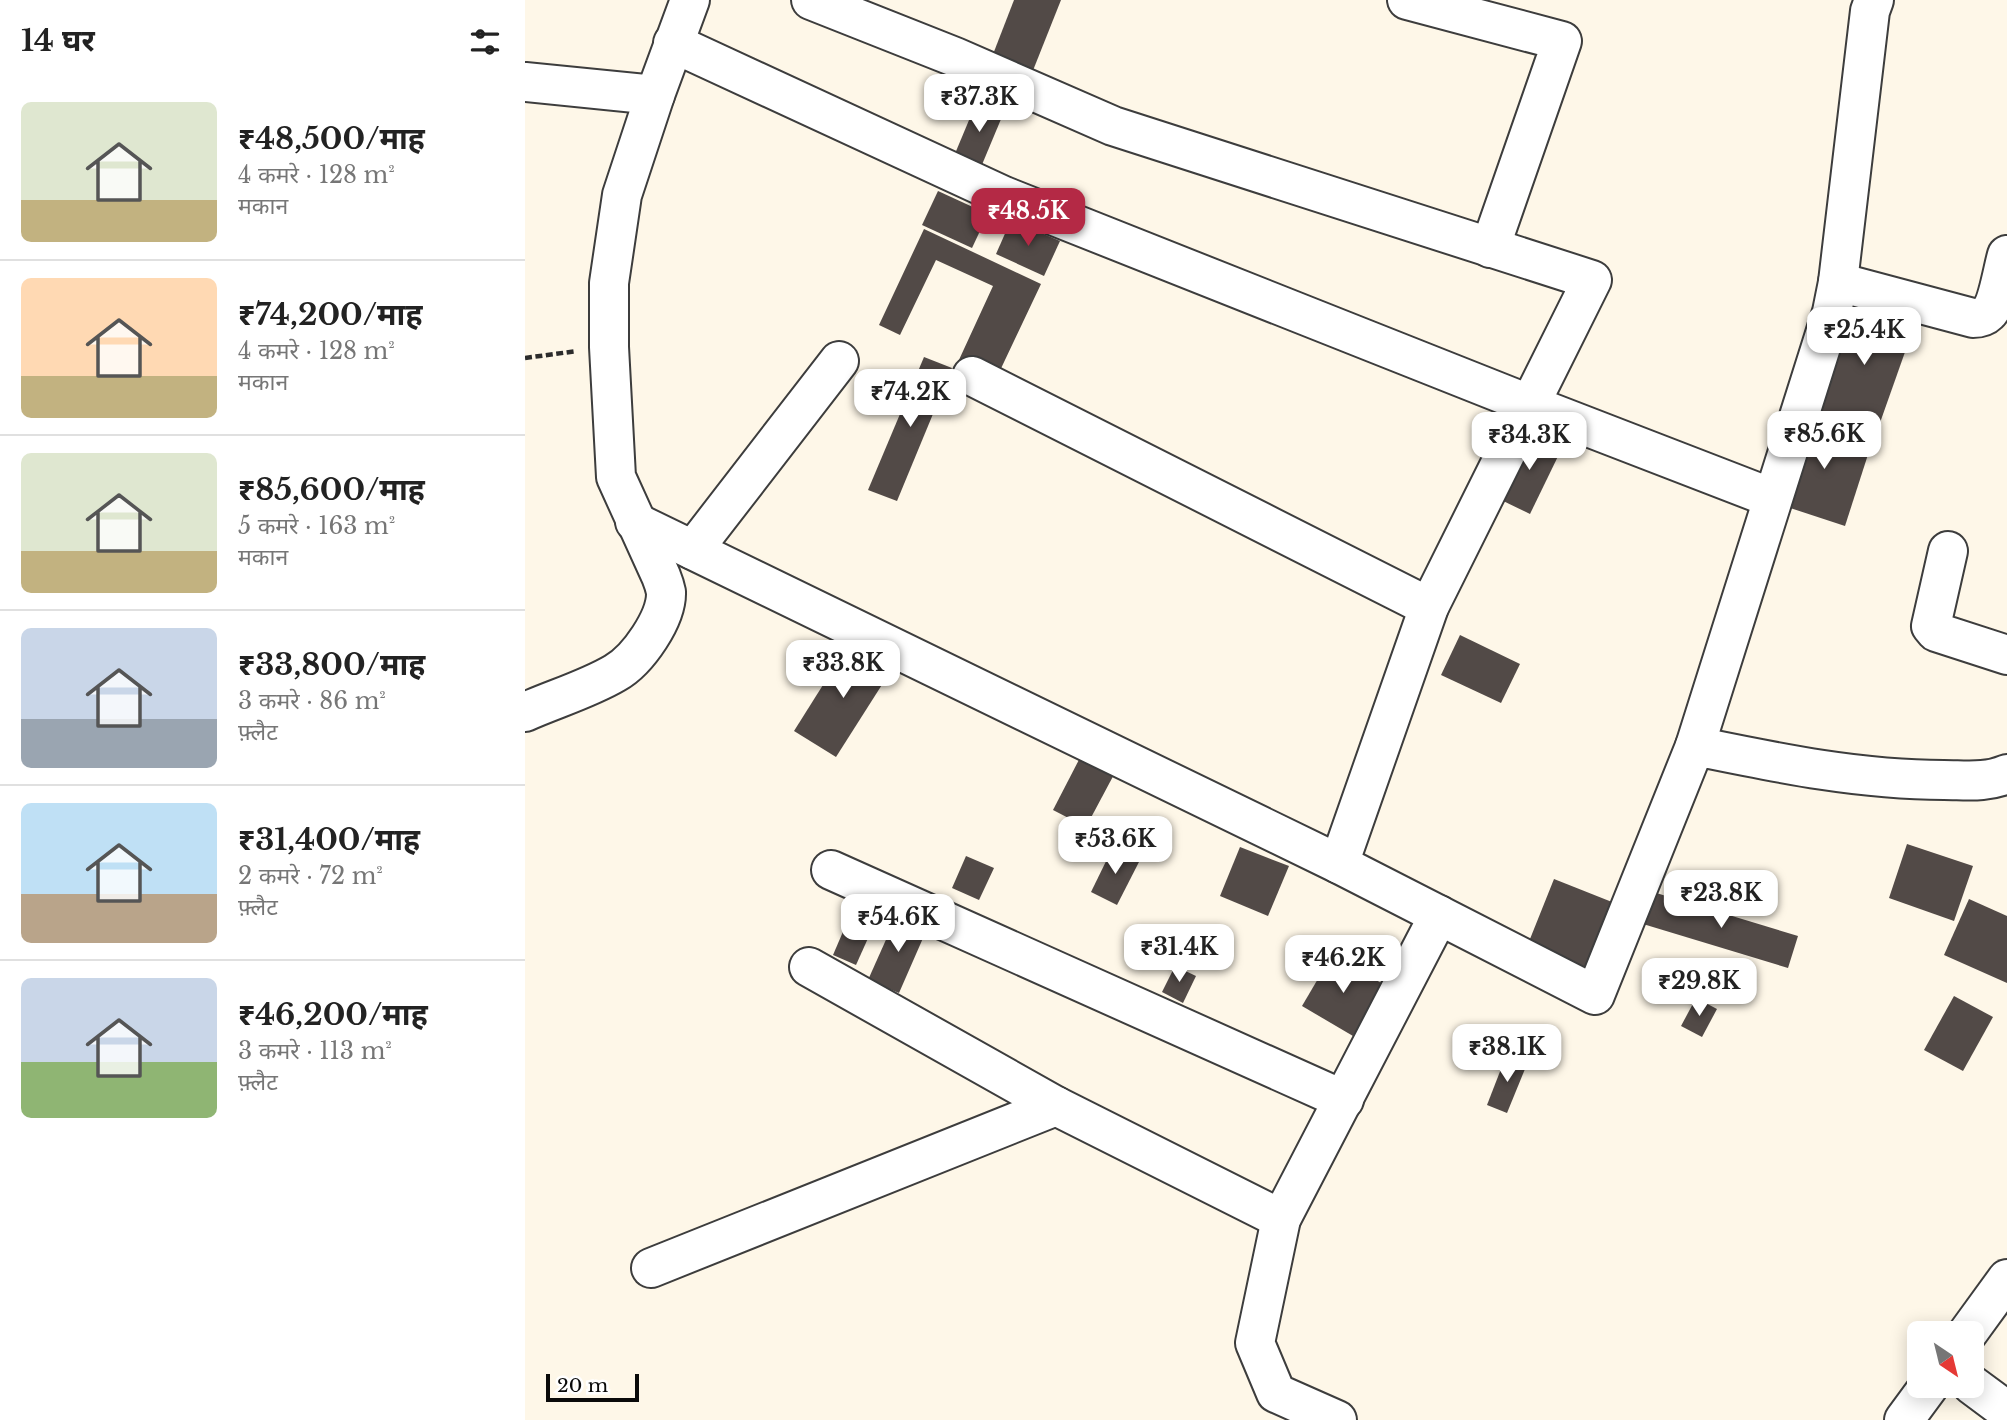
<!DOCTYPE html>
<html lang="hi">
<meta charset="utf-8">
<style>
body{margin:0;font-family:"Libre Baskerville","Noto Sans Devanagari",serif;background:#f2f2f2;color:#222;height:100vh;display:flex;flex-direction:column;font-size:26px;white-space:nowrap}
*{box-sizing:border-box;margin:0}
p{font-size:23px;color:#767676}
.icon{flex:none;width:38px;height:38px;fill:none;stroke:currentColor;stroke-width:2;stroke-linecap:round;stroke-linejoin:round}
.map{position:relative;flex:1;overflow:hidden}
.sheet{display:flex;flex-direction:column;background:#fff;width:525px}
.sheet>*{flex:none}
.needle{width:46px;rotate:145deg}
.buttons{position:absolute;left:1382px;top:1321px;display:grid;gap:14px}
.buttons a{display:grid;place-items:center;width:77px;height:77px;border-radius:10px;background:#fff;box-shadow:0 4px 18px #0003;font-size:35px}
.scale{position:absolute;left:21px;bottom:18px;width:93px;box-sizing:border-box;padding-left:7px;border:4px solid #0a0a0a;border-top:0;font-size:19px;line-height:24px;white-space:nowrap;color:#0a0a0a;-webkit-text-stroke:5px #fff;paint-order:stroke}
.price{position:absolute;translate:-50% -60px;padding:0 16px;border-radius:14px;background:#fff;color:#222;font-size:23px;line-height:46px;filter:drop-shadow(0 2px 4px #0008)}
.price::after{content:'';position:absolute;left:50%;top:42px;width:21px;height:16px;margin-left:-10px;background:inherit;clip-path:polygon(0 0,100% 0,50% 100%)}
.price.active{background:#b42945;color:#fff}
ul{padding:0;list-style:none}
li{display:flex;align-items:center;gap:21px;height:175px;padding:0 21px}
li+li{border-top:2px solid #e0e0e0}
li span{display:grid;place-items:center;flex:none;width:196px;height:140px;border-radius:10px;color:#555}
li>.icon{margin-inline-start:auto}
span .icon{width:84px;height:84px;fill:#fffc;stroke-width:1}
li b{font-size:30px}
h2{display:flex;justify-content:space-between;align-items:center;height:84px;padding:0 21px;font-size:30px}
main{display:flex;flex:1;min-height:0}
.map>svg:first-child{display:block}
</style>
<main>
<section class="sheet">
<h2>14 घर<svg class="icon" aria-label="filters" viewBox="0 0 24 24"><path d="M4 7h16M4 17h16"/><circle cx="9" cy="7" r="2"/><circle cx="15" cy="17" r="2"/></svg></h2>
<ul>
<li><span style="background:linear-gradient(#dfe7d0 70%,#c2b280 0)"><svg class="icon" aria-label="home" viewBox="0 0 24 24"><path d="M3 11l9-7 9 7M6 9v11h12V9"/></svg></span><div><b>₹48,500/माह</b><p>4 कमरे · 128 m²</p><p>मकान</p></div></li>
<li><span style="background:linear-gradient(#ffd9b3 70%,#c2b280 0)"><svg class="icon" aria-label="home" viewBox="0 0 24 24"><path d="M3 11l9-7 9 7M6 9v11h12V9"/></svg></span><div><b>₹74,200/माह</b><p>4 कमरे · 128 m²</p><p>मकान</p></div></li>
<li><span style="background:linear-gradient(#dfe7d0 70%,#c2b280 0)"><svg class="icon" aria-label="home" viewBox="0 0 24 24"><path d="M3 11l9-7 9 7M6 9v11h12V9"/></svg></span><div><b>₹85,600/माह</b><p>5 कमरे · 163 m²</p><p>मकान</p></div></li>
<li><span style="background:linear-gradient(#c9d6e8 65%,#9aa5b1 0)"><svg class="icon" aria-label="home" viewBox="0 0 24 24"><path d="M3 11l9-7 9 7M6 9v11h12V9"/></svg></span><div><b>₹33,800/माह</b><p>3 कमरे · 86 m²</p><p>फ़्लैट</p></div></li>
<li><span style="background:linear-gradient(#bfe0f5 65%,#b9a48a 0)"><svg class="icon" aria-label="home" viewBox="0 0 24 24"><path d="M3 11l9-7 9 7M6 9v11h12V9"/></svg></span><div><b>₹31,400/माह</b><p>2 कमरे · 72 m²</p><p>फ़्लैट</p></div></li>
<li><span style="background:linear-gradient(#c9d6e8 60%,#8fb573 0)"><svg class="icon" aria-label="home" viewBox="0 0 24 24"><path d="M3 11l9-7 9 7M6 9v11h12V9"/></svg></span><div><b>₹46,200/माह</b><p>3 कमरे · 113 m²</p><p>फ़्लैट</p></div></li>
</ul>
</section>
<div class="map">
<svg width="1482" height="1420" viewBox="0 0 1482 1420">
<rect width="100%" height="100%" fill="#fef7e8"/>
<g fill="#524a47">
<path d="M489,0H536L505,78L465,62Z"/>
<path d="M457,89L484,100L451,179L424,168Z"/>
<path d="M413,191L463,214L447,248L397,225Z"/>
<path d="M486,220L535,241L519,276L471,254Z"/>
<path d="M399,229L516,284L471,379L433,362L468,286L411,260L375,335L354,325Z"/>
<path d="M1328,299L1391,321L1351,434L1288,413Z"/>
<path d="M399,357L427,368L372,501L343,490Z"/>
<path d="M1278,417L1348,439L1320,526L1250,503Z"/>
<path d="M1003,430L1038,446L1005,514L970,497Z"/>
<path d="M935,635L995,664L976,703L916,675Z"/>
<path d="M325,642L367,669L311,757L269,731Z"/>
<path d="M559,750L593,767L561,827L528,810Z"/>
<path d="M1382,844L1448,866L1429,921L1364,898Z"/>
<path d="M588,847L615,860L592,905L566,892Z"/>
<path d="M715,847L764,866L743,916L695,896Z"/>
<path d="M441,856L469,868L454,900L427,888Z"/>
<path d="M1029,879L1092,904L1065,969L1003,944Z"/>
<path d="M1128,892L1273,936L1263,968L1118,924Z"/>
<path d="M1444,899L1482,916V983L1419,955Z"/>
<path d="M329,906L353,916L331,965L308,955Z"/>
<path d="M372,915L402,929L374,993L343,980Z"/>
<path d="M807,955L858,984L828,1036L777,1006Z"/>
<path d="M650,966L671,976L658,1003L637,992Z"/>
<path d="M1429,996L1468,1017L1438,1071L1399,1050Z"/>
<path d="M1171,998L1192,1009L1177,1037L1156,1026Z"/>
<path d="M981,1056L1002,1064L982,1113L962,1105Z"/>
</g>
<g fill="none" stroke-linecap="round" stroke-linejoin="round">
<defs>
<g id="minor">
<path d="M286,0L430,57L588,126L1067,280L904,607L814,864"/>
<path d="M882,0L1037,41L965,248"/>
<path d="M148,43L479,196L1006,405L1247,498"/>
<path d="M0,82L130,95"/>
<path d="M1313,282L1448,318C1453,318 1459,317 1463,313C1473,304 1478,268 1482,255"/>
<path d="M447,376L904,607"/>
<path d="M110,522L814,864L1070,995L1170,746C1253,763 1334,780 1419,780C1441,780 1461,783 1482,774"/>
<path d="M168,550L314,361"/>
<path d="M1423,551L1406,626L1411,632L1482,655"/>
<path d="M0,712C29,699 63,689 90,673C113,660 142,618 141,592C140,587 138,581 136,576L91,477L84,347V283L97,195L130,95L165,0"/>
<path d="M1170,746L1307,312L1313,282L1345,11L1349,0"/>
<path d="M306,870L819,1100"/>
<path d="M284,967L531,1106L756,1219"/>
<path d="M126,1268L531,1106"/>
<path d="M1442,1334L1482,1279"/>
<path d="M1447,1385L1482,1411"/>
<path d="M812,1420L751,1393L730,1343L756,1219L914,915"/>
<path d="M1379,1420L1404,1386"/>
</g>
</defs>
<use href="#minor" stroke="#3d3d3d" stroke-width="42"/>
<path stroke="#2c2c2c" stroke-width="4.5" stroke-dasharray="7 3.5" stroke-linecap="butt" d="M0,358L52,351"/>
<use href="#minor" stroke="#fff" stroke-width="38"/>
</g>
</svg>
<div class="buttons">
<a><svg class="needle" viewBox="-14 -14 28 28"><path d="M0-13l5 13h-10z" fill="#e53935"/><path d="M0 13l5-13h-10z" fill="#767676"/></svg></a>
</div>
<div class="scale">20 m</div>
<b class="price" style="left:454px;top:134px">₹37.3K</b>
<b class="price active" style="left:503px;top:248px">₹48.5K</b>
<b class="price" style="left:1339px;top:367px">₹25.4K</b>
<b class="price" style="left:385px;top:429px">₹74.2K</b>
<b class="price" style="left:1299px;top:471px">₹85.6K</b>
<b class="price" style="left:1004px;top:472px">₹34.3K</b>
<b class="price" style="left:318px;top:700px">₹33.8K</b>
<b class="price" style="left:590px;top:876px">₹53.6K</b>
<b class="price" style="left:1196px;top:930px">₹23.8K</b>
<b class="price" style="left:373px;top:954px">₹54.6K</b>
<b class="price" style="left:654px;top:984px">₹31.4K</b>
<b class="price" style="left:818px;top:995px">₹46.2K</b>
<b class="price" style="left:1174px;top:1018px">₹29.8K</b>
<b class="price" style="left:982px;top:1084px">₹38.1K</b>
</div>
</main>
